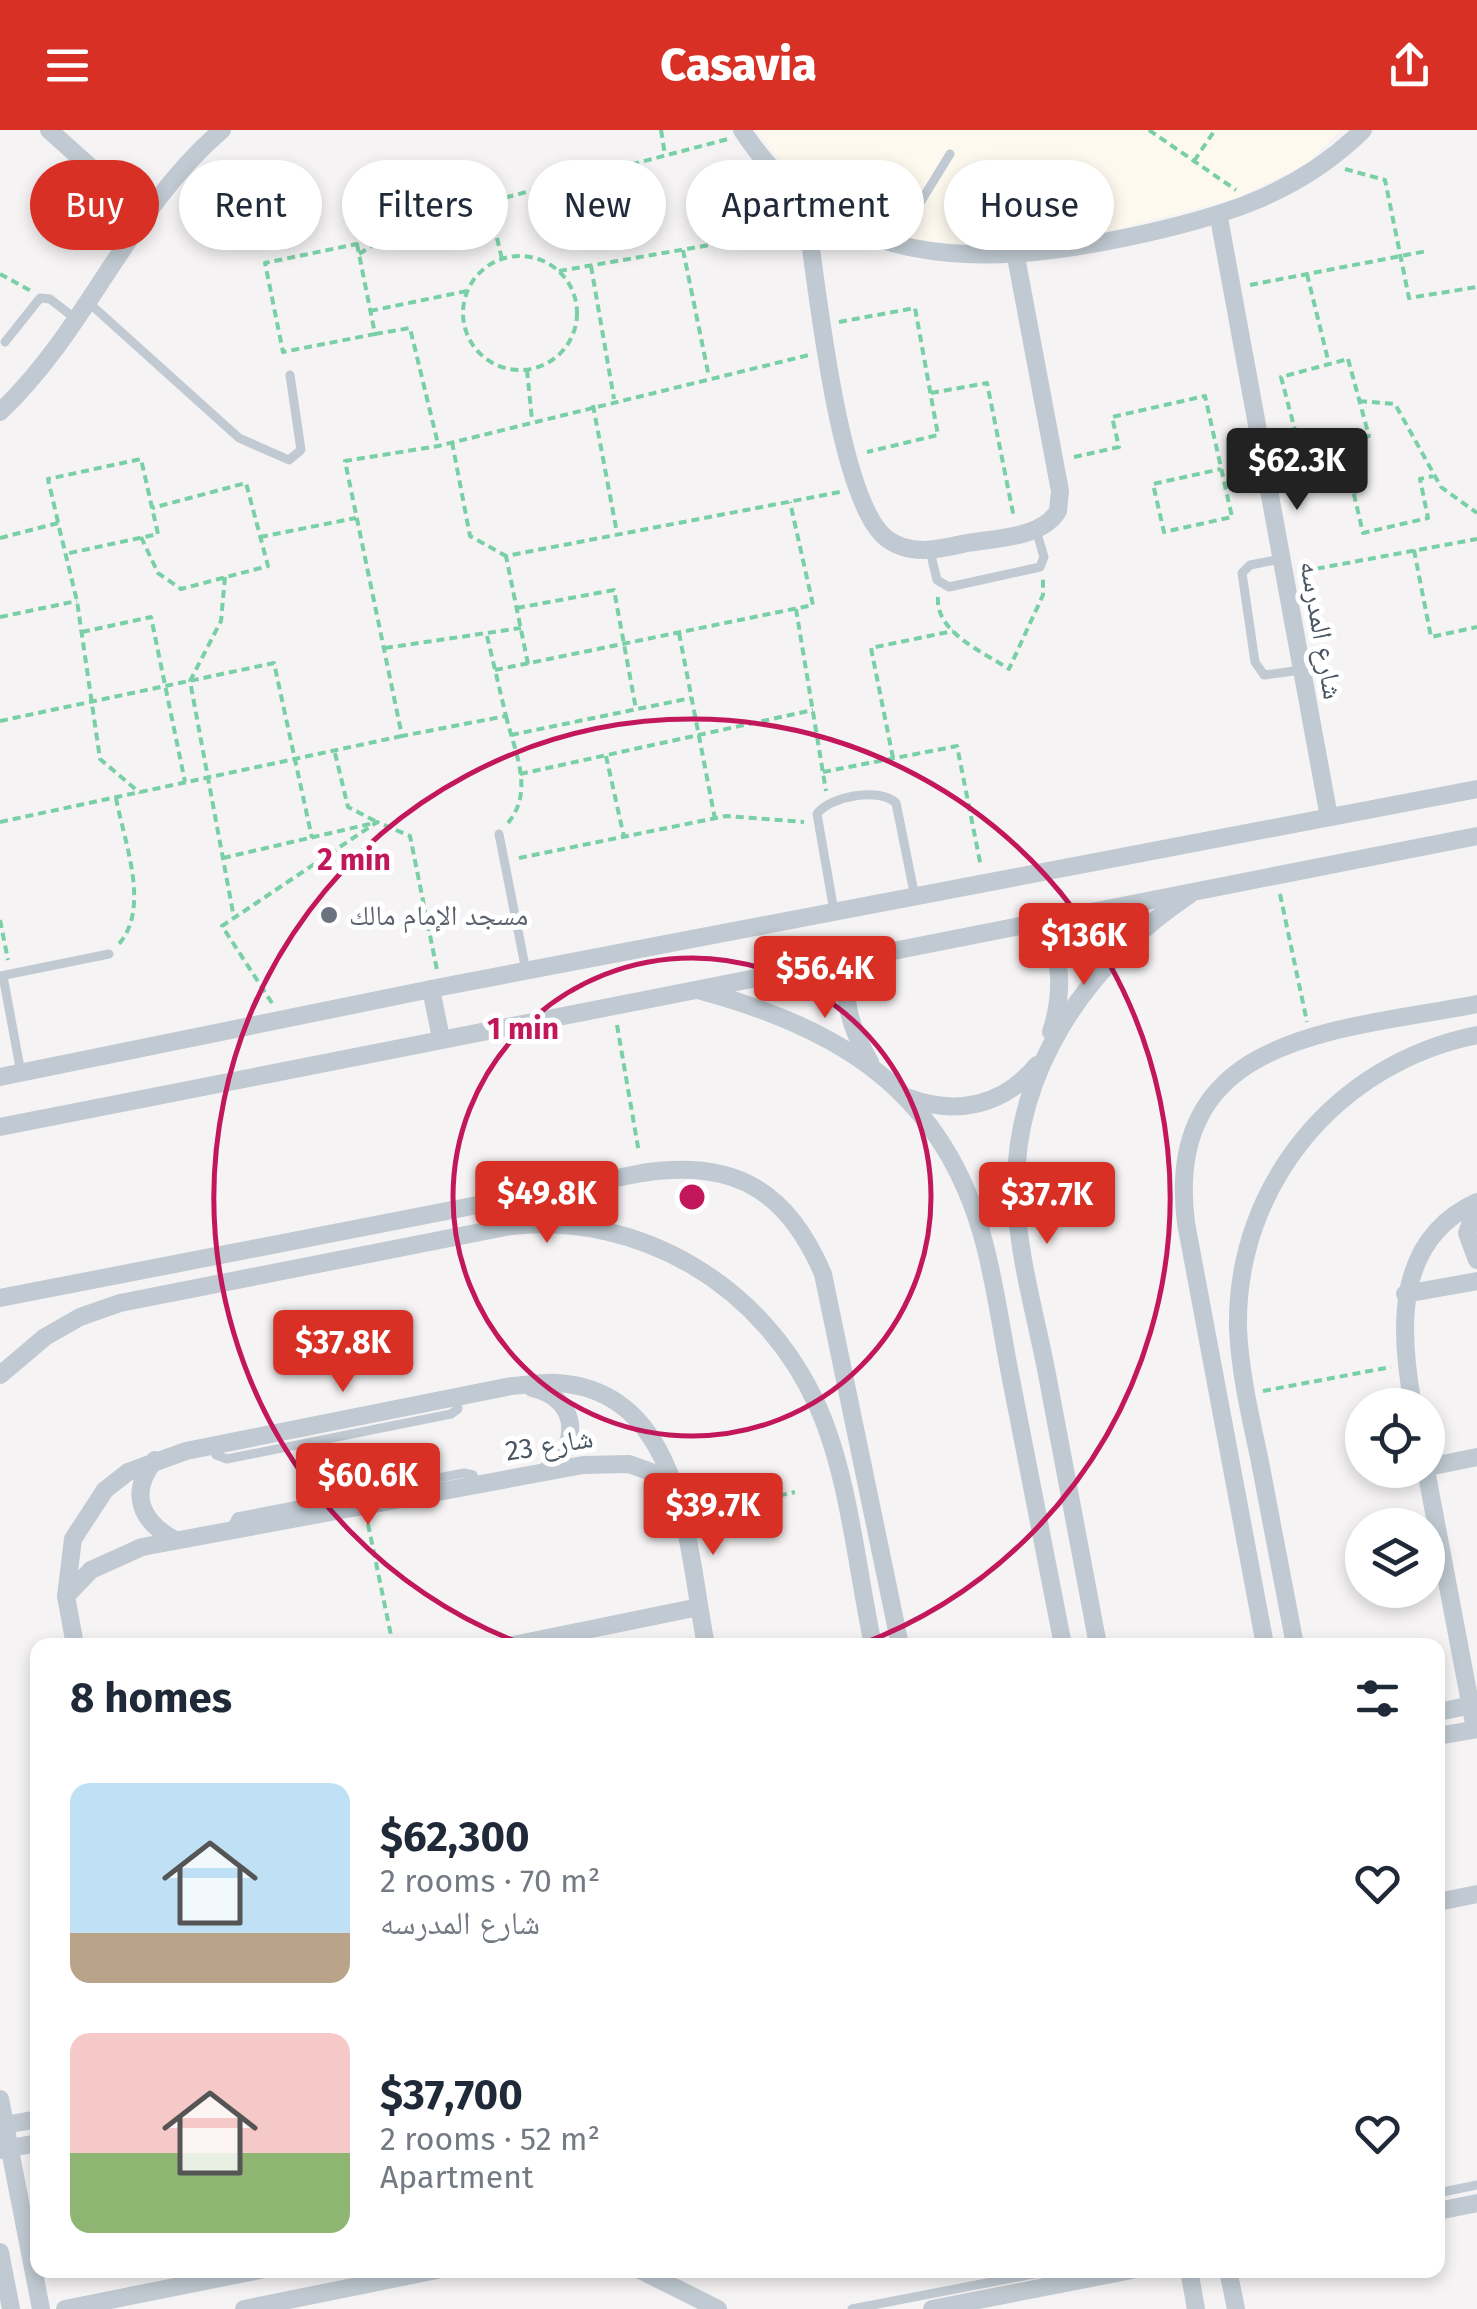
<!DOCTYPE html>
<meta charset="utf-8">
<style>
body{margin:0;font-family:"Fira Sans","Noto Naskh Arabic",sans-serif;background:#f2f2f3;color:#1f2937;height:100vh;display:flex;flex-direction:column;font-size:38px;white-space:nowrap}
*{box-sizing:border-box;margin:0}
p{font-size:32px;color:#747a83}
.icon{flex:none;width:55px;height:55px;fill:none;stroke:currentColor;stroke-width:2;stroke-linecap:round;stroke-linejoin:round}
.map{position:relative;flex:1;overflow:hidden}
.side{position:absolute;left:30px;top:1508px;width:1415px;height:640px;display:flex;flex-direction:column;background:#fff;border-radius:20px;box-shadow:0 5px 15px #0003}
.side>*{flex:none}
.top-card{position:absolute;left:30px;top:30px;width:1418px;height:90px;display:flex;gap:20px}
.tools{position:absolute;left:1345px;top:1258px;display:grid;gap:20px}
.tools a{display:grid;place-items:center;width:100px;height:100px;border-radius:50%;background:#fff;box-shadow:0 5px 15px #0003;font-size:50px}
.price{position:absolute;translate:-50% -85px;padding:0 22px;border-radius:10px;background:#d93025;color:#fff;font-size:32px;line-height:65px;filter:drop-shadow(0 2px 5px #0008)}
.price::after{content:'';position:absolute;left:50%;top:60px;width:30px;height:22px;margin-left:-15px;background:inherit;clip-path:polygon(0 0,100% 0,50% 100%)}
.price.current{background:#222;color:#fff}
ul{padding:0;list-style:none}
li{display:flex;align-items:center;gap:30px;height:250px;padding:0 40px}
li span{display:grid;place-items:center;flex:none;width:280px;height:200px;border-radius:20px;color:#555}
li>.icon{margin-inline-start:auto}
span .icon{width:120px;height:120px;fill:#fffc;stroke-width:1}
li b{font-size:42px}
h2{display:flex;justify-content:space-between;align-items:center;height:120px;padding:0 40px;font-size:42px}
.chip{padding:0 35px;border-radius:45px;background:#fff;box-shadow:0 5px 15px #0003;font-size:35px;line-height:90px}
.chip.current{background:#d93025;color:#fff}
header{display:flex;justify-content:space-between;align-items:center;height:130px;padding:0 40px;background:#d93025;color:#fff;font-size:45px;font-weight:800}
.map>svg:first-child{display:block}
</style>
<header><svg class="icon" aria-label="menu" viewBox="0 0 24 24"><path d="M4 6h16M4 12h16M4 18h16"/></svg>Casavia<svg class="icon" aria-label="share" viewBox="0 0 24 24"><path d="M12 15V3M7 8l5-5 5 5M5 13v7h14v-7"/></svg></header>
<div class="map">
<svg width="1477" height="2179" viewBox="0 0 1477 2179">
<rect width="100%" height="100%" fill="#f5f3f3"/>
<path fill="#fdf9ef" d="M756,0H1341L1306,34L1235,69L1078,109L1005,116L920,111L857,84L792,44Z"/>
<g fill="none" stroke-linecap="round" stroke-linejoin="round">
<g stroke="#7ad0a6" stroke-width="4" stroke-dasharray="8 5" stroke-linecap="butt">
<path d="M661,0L665,25"/>
<path d="M1149,0L1236,60"/>
<path d="M1194,31L1215,0"/>
<path d="M1345,39L1385,50L1409,168L1477,157"/>
<path d="M488,70L502,129"/>
<path d="M357,114L375,204L283,222L265,133Z"/>
<path d="M683,120L709,247"/>
<path d="M359,124L399,99L437,50C459,46 476,72 500,69L728,9"/>
<circle cx="520" cy="183" r="57"/>
<path d="M591,136L614,269"/>
<path d="M559,141L791,101"/>
<path d="M0,144L31,161"/>
<path d="M1307,144L1329,234"/>
<path d="M1250,155L1427,121"/>
<path d="M370,181L467,161"/>
<path d="M839,192L915,178L938,305L867,322"/>
<path d="M375,204L410,198L438,314"/>
<path d="M1348,229L1369,306L1301,323L1281,247Z"/>
<path d="M527,240L532,290"/>
<path d="M931,263L987,253L1014,388"/>
<path d="M1359,271L1395,274L1441,357L1477,383"/>
<path d="M593,275L617,403"/>
<path d="M452,312L470,406L506,426"/>
<path d="M1342,313L1363,403L1428,388L1420,349L1433,346"/>
<path d="M1074,327L1119,317L1112,287L1205,266L1232,387L1164,402L1153,354L1221,339"/>
<path d="M58,392L48,349L141,329L158,404L65,424"/>
<path d="M141,407L158,443L181,459L268,436L246,353L152,378"/>
<path d="M260,407L356,388"/>
<path d="M0,408L58,393L77,471L100,629L140,663"/>
<path d="M1414,420L1431,507L1477,497"/>
<path d="M1304,441L1477,409"/>
<path d="M225,447L221,491L190,551L234,788"/>
<path d="M938,467C935,502 983,522 1009,539L1043,465V449"/>
<path d="M517,478L614,460L636,579"/>
<path d="M796,479L826,661"/>
<path d="M0,487L77,471"/>
<path d="M82,502L151,487L185,652"/>
<path d="M679,503L715,689"/>
<path d="M487,506L506,586L402,606L345,331L438,316L809,225"/>
<path d="M385,518L521,498"/>
<path d="M528,534L506,426L840,362"/>
<path d="M495,540L813,475L790,372"/>
<path d="M506,586C515,623 535,662 507,694"/>
<path d="M0,591L274,533L312,708"/>
<path d="M511,605L691,568"/>
<path d="M335,623L348,677L377,692"/>
<path d="M606,626L624,707"/>
<path d="M893,628L871,518L953,501"/>
<path d="M823,642L957,616L981,737"/>
<path d="M520,644L813,580"/>
<path d="M116,668C124,712 152,780 117,816"/>
<path d="M0,692L402,606"/>
<path d="M223,728L374,693"/>
<path d="M519,728L726,686L804,692"/>
<path d="M1280,764L1307,892"/>
<path d="M0,790L8,830"/>
<path d="M272,873L222,796L377,692L410,706L437,840"/>
<path d="M617,895L639,1023"/>
<path d="M1263,1261L1391,1237"/>
<path d="M703,1383L795,1362"/>
<path d="M368,1394L393,1515"/>
</g>
<g stroke="#c1cad2" stroke-width="9">
<path d="M896,112L950,24"/>
<path d="M88,172L239,308L289,330L301,320L290,245"/>
<path d="M5,212L40,168L50,169L77,190"/>
<path d="M930,421L937,450L949,457L1040,437L1044,427L1036,400"/>
<path d="M1281,429L1250,435L1242,443L1255,532L1264,545L1301,540"/>
<path d="M499,704L526,841"/>
<path d="M834,781L817,684C830,666 880,657 896,673L915,767"/>
<path d="M0,846L109,824"/>
<path d="M3,846L21,943"/>
<path d="M213,1315L216,1325L227,1329L451,1284L458,1279L457,1267"/>
<path d="M230,1400L237,1387L464,1343L473,1345L477,1353"/>
<path d="M1438,2063L1477,2055"/>
<path d="M852,2179L1054,2140"/>
</g>
<g stroke="#c1cad2" stroke-width="18">
<path d="M49,0L144,85"/>
<path d="M742,0C833,140 978,138 1124,108C1215,89 1295,67 1363,0"/>
<path d="M804,68C815,136 836,368 886,408C910,427 940,419 967,413C996,408 1042,408 1058,381L1060,361L1016,127"/>
<path d="M1219,88L1329,687"/>
<path d="M0,282C88,199 129,79 222,0"/>
<path d="M1046,790C1061,828 1064,862 1051,902"/>
<path d="M849,828C841,869 850,897 870,932"/>
<path d="M431,859L441,908"/>
<path d="M698,860C840,898 944,961 984,1112C995,1153 1001,1197 1009,1239C1027,1331 1045,1423 1063,1515"/>
<path d="M0,947L441,857L1477,659"/>
<path d="M909,968C958,986 1004,975 1037,935"/>
<path d="M0,997L1477,706"/>
<path d="M1477,1077L1467,1103L1477,1130"/>
<path d="M1405,1164L1477,1151"/>
<path d="M0,1168L642,1043C733,1029 787,1059 823,1144L900,1515"/>
<path d="M0,1245L45,1207L80,1187L120,1173L511,1096C641,1082 764,1156 818,1277C849,1346 857,1440 873,1515"/>
<path d="M532,1258C578,1268 582,1314 547,1340"/>
<path d="M1413,1275C1399,1200 1394,1110 1477,1072"/>
<path d="M155,1330C128,1363 141,1392 175,1410"/>
<path d="M1428,1337L1477,1327"/>
<path d="M1426,1340L1475,1599"/>
<path d="M66,1466L91,1440L142,1417L583,1335L629,1334L673,1350"/>
<path d="M75,1515L66,1466L73,1409L105,1360L128,1342L186,1321L511,1256C526,1255 542,1252 557,1253C685,1261 687,1421 706,1515"/>
<path d="M513,1515L699,1477"/>
<path d="M1098,1515C1081,1423 1063,1331 1046,1239C1035,1183 1018,1125 1016,1067C1012,940 1088,833 1189,765"/>
<path d="M1265,1515L1186,1093C1162,902 1341,901 1477,874"/>
<path d="M1295,1515C1283,1452 1271,1390 1259,1327C1250,1285 1240,1242 1238,1199C1235,1055 1337,933 1477,905"/>
<path d="M1438,1582L1477,1574"/>
<path d="M1438,1606L1477,1599"/>
<path d="M1438,1772L1477,1764"/>
<path d="M0,1969L41,2179"/>
<path d="M0,1996L38,1989"/>
<path d="M0,2020L38,2013"/>
<path d="M1438,2081L1477,2073"/>
<path d="M0,2122L11,2179"/>
<path d="M640,2140L718,2179"/>
<path d="M1189,2140L1196,2179"/>
<path d="M1228,2140L1236,2179"/>
<path d="M65,2179L260,2140"/>
<path d="M244,2179L437,2140"/>
<path d="M932,2179L1132,2140"/>
</g>
</g>
<g fill="none" stroke="#c2185b" stroke-width="5">
<circle cx="692" cy="1067" r="239"/>
<path d="M525 1515A478 478 0 1 1 859 1515"/>
</g>
<circle fill="#6b7280" stroke="#fff" stroke-width="4" cx="329" cy="785" r="10"/>
<g text-anchor="middle" stroke-width="10" stroke-linejoin="round" paint-order="stroke">
<g font-size="28" fill="#4a5661" stroke="#fff">
<text transform="translate(1322 500) rotate(80)" y="10">شارع المدرسه</text>
<text transform="translate(549 1314) rotate(-9)" y="10">شارع 23</text>
</g>
<g font-size="28" fill="#5b616d" stroke="#fff" text-anchor="start">
<text x="349" y="795">مسجد الإمام مالك</text>
</g>
</g>
<circle cx="692" cy="1067" r="15" fill="#c2185b" stroke="#fff" stroke-width="5"/>
<g font-size="30" text-anchor="middle" font-weight="bold" fill="#c2185b" stroke="#fff" stroke-width="10" stroke-linejoin="round" paint-order="stroke">
<text x="354" y="740">2 min</text>
<text x="523" y="909">1 min</text>
</g>
</svg>
<div class="tools">
<a><svg class="icon" aria-label="locate" viewBox="0 0 24 24"><circle cx="12" cy="12" r="6"/><path d="M12 2v4M12 18v4M2 12h4M18 12h4"/></svg></a>
<a><svg class="icon" aria-label="layers" viewBox="0 0 24 24"><path d="M12 4l9 5-9 5-9-5zM3 14l9 5 9-5"/></svg></a>
</div>
<b class="price current" style="left:1297px;top:383px">$62.3K</b>
<b class="price" style="left:1084px;top:858px">$136K</b>
<b class="price" style="left:825px;top:891px">$56.4K</b>
<b class="price" style="left:547px;top:1116px">$49.8K</b>
<b class="price" style="left:1047px;top:1117px">$37.7K</b>
<b class="price" style="left:343px;top:1265px">$37.8K</b>
<b class="price" style="left:368px;top:1398px">$60.6K</b>
<b class="price" style="left:713px;top:1428px">$39.7K</b>
<div class="top-card">
<a class="chip current">Buy</a>
<a class="chip">Rent</a>
<a class="chip">Filters</a>
<a class="chip">New</a>
<a class="chip">Apartment</a>
<a class="chip">House</a>
</div>
<section class="side">
<h2>8 homes<svg class="icon" aria-label="filters" viewBox="0 0 24 24"><path d="M4 7h16M4 17h16"/><circle cx="9" cy="7" r="2"/><circle cx="15" cy="17" r="2"/></svg></h2>
<ul>
<li><span style="background:linear-gradient(#bfe0f5 75%,#b9a48a 0)"><svg class="icon" aria-label="home" viewBox="0 0 24 24"><path d="M3 11l9-7 9 7M6 9v11h12V9"/></svg></span><div><b>$62,300</b><p>2 rooms · 70 m²</p><p>شارع المدرسه</p></div><svg class="icon" aria-label="heart" viewBox="0 0 24 24"><path d="M12 20l-8-8c-3-5 5-10 8-4 3-6 11-1 8 4z"/></svg></li>
<li><span style="background:linear-gradient(#f6c9c9 60%,#8fb573 0)"><svg class="icon" aria-label="home" viewBox="0 0 24 24"><path d="M3 11l9-7 9 7M6 9v11h12V9"/></svg></span><div><b>$37,700</b><p>2 rooms · 52 m²</p><p>Apartment</p></div><svg class="icon" aria-label="heart" viewBox="0 0 24 24"><path d="M12 20l-8-8c-3-5 5-10 8-4 3-6 11-1 8 4z"/></svg></li>
</ul>
</section>
</div>
